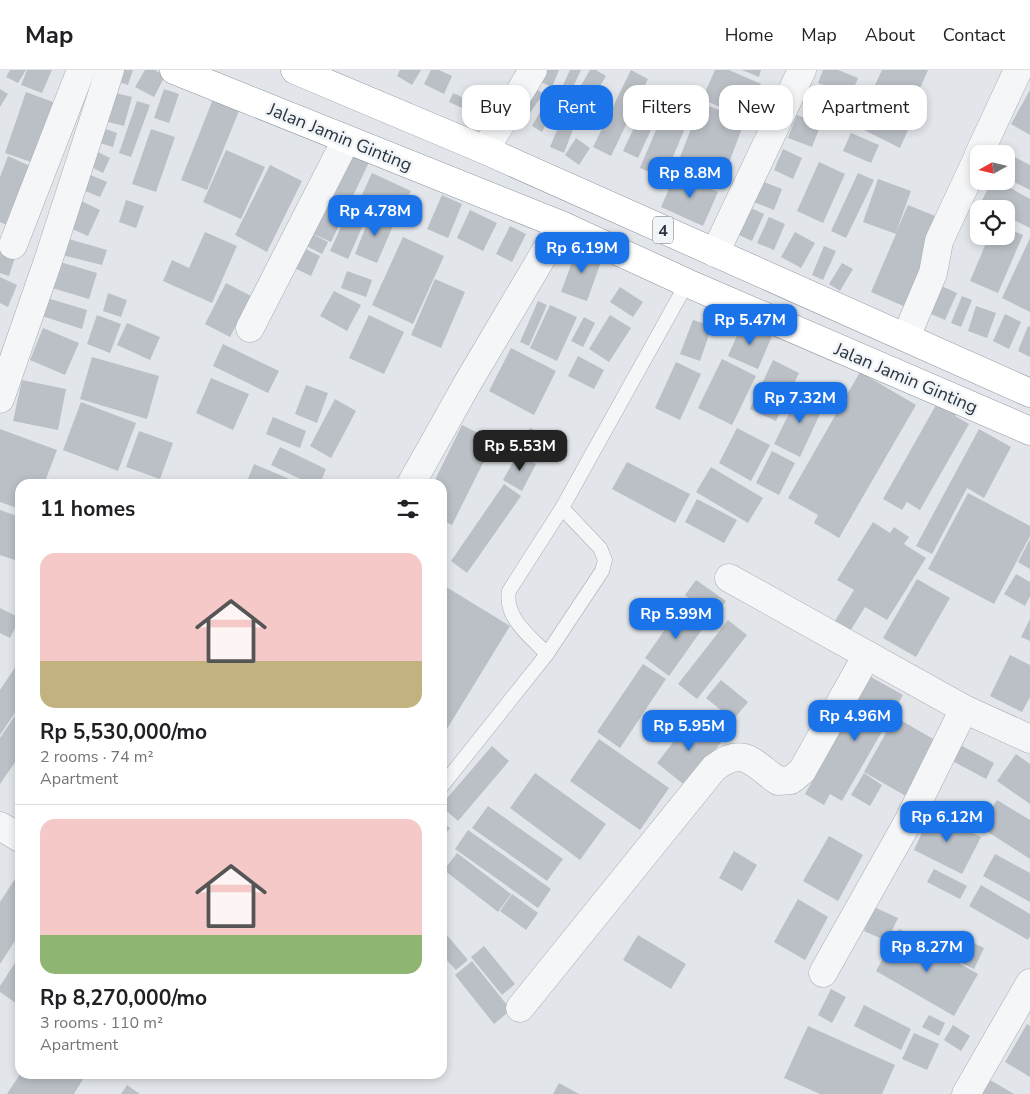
<!DOCTYPE html>
<meta charset="utf-8">
<style>
body{margin:0;font-family:"Nunito Sans",sans-serif;background:#f2f2f2;color:#202124;height:100vh;display:flex;flex-direction:column;font-size:19px;white-space:nowrap}
*{box-sizing:border-box;margin:0}
p{font-size:16px;color:#757577}
.icon{flex:none;width:28px;height:28px;fill:none;stroke:currentColor;stroke-width:2;stroke-linecap:round;stroke-linejoin:round}
.map{position:relative;flex:1;overflow:hidden}
.sheet{position:absolute;left:15px;top:409px;width:432px;height:600px;display:flex;flex-direction:column;background:#fff;border-radius:15px;box-shadow:0 2px 8px #0003}
.sheet>*{flex:none}
.guide{position:absolute;left:462px;top:15px;width:475px;height:45px;display:flex;gap:10px}
.needle{width:32px;rotate:262deg}
.fabs{position:absolute;left:970px;top:75px;display:grid;gap:10px}
.fabs a{display:grid;place-items:center;width:45px;height:45px;border-radius:10px;background:#fff;box-shadow:0 2px 8px #0003;font-size:25px}
.price{position:absolute;translate:-50% -42px;padding:0 11px;border-radius:10px;background:#1a73e8;color:#fff;font-size:16px;line-height:32px;filter:drop-shadow(0 1px 2px #0008)}
.price::after{content:'';position:absolute;left:50%;top:30px;width:15px;height:11px;margin-left:-8px;background:inherit;clip-path:polygon(0 0,100% 0,50% 100%)}
.price.active{background:#222;color:#fff}
ul{padding:0;list-style:none}
li{display:grid;align-content:center;gap:10px;height:265px;padding:0 25px}
li+li{border-top:1px solid #e0e0e0}
li span{display:grid;place-items:center;height:155px;border-radius:15px;color:#555}
li>.icon{margin-inline-start:auto}
span .icon{width:90px;height:90px;fill:#fffc;stroke-width:1}
li b{font-size:21px}
h2{display:flex;justify-content:space-between;align-items:center;height:60px;padding:0 25px;font-size:21px}
.tag{padding:0 18px;border-radius:15px;background:#fff;box-shadow:0 2px 8px #0003;font-size:18px;line-height:45px}
.tag.active{background:#1a73e8;color:#fff}
header{display:flex;align-items:center;gap:30px;box-sizing:border-box;height:70px;padding:0 25px;background:#fff;border-bottom:1px solid #e0e0e0}
header strong{font-size:24px}
nav{display:flex;gap:28px;margin-inline-start:auto;font-size:18px}
.map>svg:first-child{display:block}
</style>
<header>
<strong>Map</strong>
<nav><a>Home</a><a>Map</a><a>About</a><a>Contact</a></nav>
</header>
<div class="map">
<svg width="1030" height="1024" viewBox="0 0 1030 1024">
<rect width="100%" height="100%" fill="#e2e6ea"/>
<g fill="#bac0c6">
<path d="M10,0H26L18,13L6,7Z"/>
<path d="M27,0H52L42,23L21,15Z"/>
<path d="M115,0H133L128,15L112,10Z"/>
<path d="M145,0H155L165,6L154,27L135,17Z"/>
<path d="M400,0H421L412,15L397,6Z"/>
<path d="M431,0H439L452,6L444,24L424,14Z"/>
<path d="M543,0H559L552,17L538,11Z"/>
<path d="M570,0H581L567,30L558,26Z"/>
<path d="M590,0H596L606,6L583,44L569,36Z"/>
<path d="M631,0L648,9L611,86L593,77Z"/>
<path d="M715,0H729L761,14L747,49L702,29Z"/>
<path d="M742,0H761L759,7Z"/>
<path d="M823,0H838L858,8L851,25L818,13Z"/>
<path d="M882,0H928L914,32L875,15Z"/>
<path d="M675,15L699,25L664,108L640,98Z"/>
<path d="M815,15L843,26L839,35L812,24Z"/>
<path d="M533,16L543,24L521,56L511,49Z"/>
<path d="M0,19L8,24L0,37Z"/>
<path d="M164,19L179,24L169,53L154,48Z"/>
<path d="M104,20L132,27L124,56L96,49Z"/>
<path d="M652,20L666,27L638,88L623,81Z"/>
<path d="M1030,20V65L1011,54Z"/>
<path d="M26,22L53,32L31,92L5,83Z"/>
<path d="M453,23L473,32L469,41L449,32Z"/>
<path d="M215,24L241,36L207,120L181,110Z"/>
<path d="M860,26L912,51L900,78L848,52Z"/>
<path d="M548,28L558,33L542,62L532,56Z"/>
<path d="M137,31L150,35L131,87L119,83Z"/>
<path d="M809,31L830,42L827,49L805,38Z"/>
<path d="M701,33L745,50L720,117L675,100Z"/>
<path d="M797,45L821,54L812,77L788,68Z"/>
<path d="M562,48L575,54L564,83L550,77Z"/>
<path d="M94,55L117,63L113,77L90,70Z"/>
<path d="M151,59L175,67L156,122L132,114Z"/>
<path d="M851,63L879,75L871,93L843,81Z"/>
<path d="M576,68L590,78L579,95L565,85Z"/>
<path d="M348,75L372,86L331,172L307,161Z"/>
<path d="M88,77L110,88L103,103L81,92Z"/>
<path d="M783,79L802,88L793,109L774,100Z"/>
<path d="M226,80L265,97L241,149L203,132Z"/>
<path d="M1007,83L1030,95V120L1006,108Z"/>
<path d="M8,86L41,101L17,160L0,152V107Z"/>
<path d="M819,92L845,104L823,153L797,141Z"/>
<path d="M270,95L302,111L267,182L235,165Z"/>
<path d="M79,100L107,112L100,127L73,116Z"/>
<path d="M372,103L411,121L399,145L361,127Z"/>
<path d="M676,103L718,122L703,156L661,137Z"/>
<path d="M858,103L874,110L846,168L831,161Z"/>
<path d="M878,109L911,121L896,162L908,135L945,150L908,238L871,222L896,164L863,152Z"/>
<path d="M759,110L782,119L774,140L751,131Z"/>
<path d="M992,111H998L1030,129V158L1006,146V139H993L981,132Z"/>
<path d="M442,125L462,134L448,168L427,159Z"/>
<path d="M73,127L100,140L88,166L61,154Z"/>
<path d="M354,129L371,137L348,189L330,181Z"/>
<path d="M126,130L144,136L136,158L119,152Z"/>
<path d="M751,138L764,144L752,171L739,165Z"/>
<path d="M470,140L497,153L483,181L457,168Z"/>
<path d="M372,141L395,151L377,193L355,184Z"/>
<path d="M769,147L785,154L774,180L757,173Z"/>
<path d="M510,156L526,164L512,192L496,184Z"/>
<path d="M1006,158L1023,165L998,223L970,211L989,166H1006Z"/>
<path d="M303,159L328,172L322,184L297,171Z"/>
<path d="M205,162L237,176L212,233L163,211L172,190L189,198Z"/>
<path d="M795,162L815,173L801,198L781,187Z"/>
<path d="M58,166L107,180L102,195L54,183Z"/>
<path d="M403,167L444,186L413,254L372,235Z"/>
<path d="M1030,168V242L1002,228Z"/>
<path d="M297,175L320,186L311,206L288,195Z"/>
<path d="M578,176L603,186L587,231L561,222Z"/>
<path d="M824,176L836,181L823,210L812,205Z"/>
<path d="M0,179L16,184L9,206L0,203Z"/>
<path d="M50,189L97,203L89,229L42,215Z"/>
<path d="M842,193L853,199L840,221L829,214Z"/>
<path d="M347,201L372,210L366,227L341,218Z"/>
<path d="M0,207L17,215L8,237L0,233Z"/>
<path d="M435,209L465,222L441,278L411,265Z"/>
<path d="M226,213L251,226L230,267L205,254Z"/>
<path d="M937,214L957,223L945,250L924,241Z"/>
<path d="M620,217L643,232L633,247L610,232Z"/>
<path d="M334,221L361,235L347,261L320,246Z"/>
<path d="M108,223L127,230L121,247L103,241Z"/>
<path d="M962,226L972,230L961,257L951,253Z"/>
<path d="M47,228L87,240L82,259L42,246Z"/>
<path d="M538,231L547,235L529,276L520,272Z"/>
<path d="M550,235L577,247L557,291L530,278Z"/>
<path d="M976,236L996,243L987,268L968,261Z"/>
<path d="M1005,244L1021,252L1009,279L993,271Z"/>
<path d="M97,245L121,254L110,283L87,274Z"/>
<path d="M369,245L404,262L384,304L349,288Z"/>
<path d="M610,245L631,258L609,292L589,279Z"/>
<path d="M584,247L595,253L583,277L571,271Z"/>
<path d="M693,250L712,256L700,291L680,284Z"/>
<path d="M127,253L160,267L150,290L117,275Z"/>
<path d="M742,254L772,266L758,299L728,286Z"/>
<path d="M1028,256L1030,257V287L1018,281Z"/>
<path d="M43,258L79,273L65,305L30,290Z"/>
<path d="M223,274L279,301L268,323L213,296Z"/>
<path d="M511,278L556,301L534,345L489,321Z"/>
<path d="M578,286L604,300L594,319L568,306Z"/>
<path d="M92,287L159,306L147,349L80,329Z"/>
<path d="M722,289L756,306L732,355L698,338Z"/>
<path d="M773,290L799,303L776,351L750,339Z"/>
<path d="M676,292L701,304L680,350L655,338Z"/>
<path d="M860,302L916,335L839,468L814,453L818,445L788,428Z"/>
<path d="M211,308L249,324L233,360L196,343Z"/>
<path d="M22,310L66,319L58,360L13,351Z"/>
<path d="M306,315L328,323L317,353L295,344Z"/>
<path d="M800,321L825,333L800,387L774,374Z"/>
<path d="M940,328L959,340L955,346L969,354L920,440L907,432L902,440L883,429Z"/>
<path d="M335,329L356,341L331,388L310,376Z"/>
<path d="M81,332L136,353L118,401L63,380Z"/>
<path d="M273,347L306,361L300,378L266,364Z"/>
<path d="M462,355L494,371L452,455L442,450V414H433Z"/>
<path d="M530,358L554,370L542,393L519,381Z"/>
<path d="M737,358L770,375L751,411L719,393Z"/>
<path d="M0,359L57,380L44,414H20V439L0,432Z"/>
<path d="M979,359L1011,377L984,428L967,418L932,484L916,476Z"/>
<path d="M139,361L173,373L160,409L126,397Z"/>
<path d="M280,377L326,399L320,414H311L271,395Z"/>
<path d="M772,381L795,393L779,425L756,413Z"/>
<path d="M518,383L536,394L522,421L503,410Z"/>
<path d="M627,392L690,424L675,453L612,419Z"/>
<path d="M254,394L301,414H246Z"/>
<path d="M711,397L763,428L748,453L696,422Z"/>
<path d="M504,414L521,426L467,503L451,491Z"/>
<path d="M968,423L1030,456V466L994,534L928,499Z"/>
<path d="M697,429L737,450L724,473L685,452Z"/>
<path d="M0,440L20,447L18,491L0,485Z"/>
<path d="M873,452L890,463L894,457L909,467L904,474L926,488L887,550L865,537L849,563L833,554L854,520L837,510Z"/>
<path d="M1030,469V499L1018,492Z"/>
<path d="M1016,504L1030,512V526L1025,536L1004,524Z"/>
<path d="M917,509L950,528L916,587L883,568Z"/>
<path d="M696,510L726,531L715,547L685,525Z"/>
<path d="M443,515L510,556L442,667V516Z"/>
<path d="M683,534L708,551L669,606L645,588Z"/>
<path d="M0,538L20,548L10,568L0,563Z"/>
<path d="M1030,549V571L1021,567Z"/>
<path d="M728,550L747,565L697,629L678,614Z"/>
<path d="M1010,585L1030,595V627L1022,642L990,626Z"/>
<path d="M18,593L20,595V635L0,665V620Z"/>
<path d="M643,594L666,609L620,678L597,662Z"/>
<path d="M871,607L903,625L842,731L830,724L824,735L805,724Z"/>
<path d="M721,610L748,632L733,650L706,628Z"/>
<path d="M16,644L20,647V685L0,714V668Z"/>
<path d="M895,647L942,674L911,729L864,702Z"/>
<path d="M692,648L722,671L687,717L657,693Z"/>
<path d="M599,669L669,718L640,760L570,711Z"/>
<path d="M953,671L994,693L986,709L945,687Z"/>
<path d="M492,676L509,691L458,751L442,737V734Z"/>
<path d="M1016,684L1030,694V734L997,711Z"/>
<path d="M535,703L606,754L580,790L510,738Z"/>
<path d="M864,703L882,715L870,736L851,725Z"/>
<path d="M997,730L1030,750V789L980,757Z"/>
<path d="M488,736L563,789L547,811L472,758Z"/>
<path d="M931,743L981,767L962,804L914,780Z"/>
<path d="M442,752L450,758L442,769Z"/>
<path d="M468,760L551,819L538,838L455,779Z"/>
<path d="M829,766L863,785L838,831L803,811Z"/>
<path d="M734,781L757,795L742,821L719,808Z"/>
<path d="M457,783L511,824L498,842L444,800Z"/>
<path d="M995,784L1030,803V832L983,806Z"/>
<path d="M934,799L967,816L960,829L927,812Z"/>
<path d="M20,801V863L0,894V832Z"/>
<path d="M981,815L1030,844V866L1028,870L969,836Z"/>
<path d="M512,824L538,843L526,860L500,841Z"/>
<path d="M798,829L828,847L805,890L774,872Z"/>
<path d="M874,837L898,848L887,871L864,861Z"/>
<path d="M899,859L978,904L954,946L876,901Z"/>
<path d="M446,864L468,890L456,900L442,885V867Z"/>
<path d="M638,865L686,894L671,919L623,890Z"/>
<path d="M965,869L984,878L974,899L955,890Z"/>
<path d="M484,876L515,914L502,925L471,887Z"/>
<path d="M20,885V936L0,922V916Z"/>
<path d="M472,891L511,940L494,954L455,905Z"/>
<path d="M831,919L846,927L832,953L818,945Z"/>
<path d="M864,935L911,959L901,980L854,956Z"/>
<path d="M929,945L945,953L939,966L922,957Z"/>
<path d="M1027,954L1030,956V1007L1005,992Z"/>
<path d="M953,955L970,966L961,981L944,970Z"/>
<path d="M808,956L895,995L882,1024H820L784,1008Z"/>
<path d="M914,963L939,974L927,1000L902,989Z"/>
<path d="M20,1004H86L74,1024H7Z"/>
<path d="M985,1007L1014,1024H975Z"/>
<path d="M559,1013L579,1024H553Z"/>
<path d="M127,1015L140,1024H121Z"/>
</g>
<g fill="none" stroke-linecap="round" stroke-linejoin="round">
<defs>
<g id="service">
<path d="M547,584L602,501L605,490L600,478L562,438"/>
<path d="M442,716L547,584C531,567 504,548 509,521L562,438L687,213"/>
</g>
<g id="minor">
<path d="M485,80L533,0"/>
<path d="M979,84L1018,0"/>
<path d="M13,175L81,0"/>
<path d="M715,183L802,0"/>
<path d="M250,258L346,70"/>
<path d="M906,267L933,203L939,171L979,85"/>
<path d="M0,329L48,191L110,0"/>
<path d="M411,414L467,314L561,155"/>
<path d="M729,508L964,639L1030,669"/>
<path d="M0,756L20,768"/>
<path d="M823,903L909,750L964,639"/>
<path d="M520,938L714,698C743,675 753,693 778,711L791,710L802,701L867,585"/>
<path d="M966,1024L1030,913"/>
</g>
<g id="trunk">
<path d="M174,0L561,155L687,213L1030,361"/>
<path d="M295,0L485,80L1030,323"/>
</g>
</defs>
<use href="#service" stroke="#a7adb4" stroke-width="15"/>
<use href="#minor" stroke="#a7adb4" stroke-width="29"/>
<use href="#trunk" stroke="#8b959f" stroke-width="29"/>
<use href="#service" stroke="#f5f6f8" stroke-width="14"/>
<use href="#minor" stroke="#f5f6f8" stroke-width="28"/>
<use href="#trunk" stroke="#fff" stroke-width="28"/>
</g>
<g text-anchor="middle" stroke-width="5" stroke-linejoin="round" paint-order="stroke">
<rect fill="#f2f5f7" stroke="#676f78" stroke-width="1" x="653" y="146.5" width="20" height="27" rx="4"/>
<g font-size="16" font-weight="bold" fill="#2b3541">
<text x="663" y="166">4</text>
</g>
<g font-size="18" fill="#2b3541" stroke="#f2f5f7">
<text transform="translate(340 67) rotate(22)" y="6">Jalan Jamin Ginting</text>
<text transform="translate(906 308) rotate(23)" y="6">Jalan Jamin Ginting</text>
</g>
</g>
</svg>
<div class="fabs">
<a><svg class="needle" viewBox="-14 -14 28 28"><path d="M0-13l5 13h-10z" fill="#e53935"/><path d="M0 13l5-13h-10z" fill="#757577"/></svg></a>
<a><svg class="icon" aria-label="locate" viewBox="0 0 24 24"><circle cx="12" cy="12" r="6"/><path d="M12 2v4M12 18v4M2 12h4M18 12h4"/></svg></a>
</div>
<b class="price" style="left:690px;top:129px">Rp 8.8M</b>
<b class="price" style="left:375px;top:167px">Rp 4.78M</b>
<b class="price" style="left:582px;top:204px">Rp 6.19M</b>
<b class="price" style="left:750px;top:276px">Rp 5.47M</b>
<b class="price" style="left:800px;top:354px">Rp 7.32M</b>
<b class="price active" style="left:520px;top:402px">Rp 5.53M</b>
<b class="price" style="left:676px;top:570px">Rp 5.99M</b>
<b class="price" style="left:855px;top:672px">Rp 4.96M</b>
<b class="price" style="left:689px;top:682px">Rp 5.95M</b>
<b class="price" style="left:947px;top:773px">Rp 6.12M</b>
<b class="price" style="left:927px;top:903px">Rp 8.27M</b>
<div class="guide">
<a class="tag">Buy</a>
<a class="tag active">Rent</a>
<a class="tag">Filters</a>
<a class="tag">New</a>
<a class="tag">Apartment</a>
</div>
<section class="sheet">
<h2>11 homes<svg class="icon" aria-label="filters" viewBox="0 0 24 24"><path d="M4 7h16M4 17h16"/><circle cx="9" cy="7" r="2"/><circle cx="15" cy="17" r="2"/></svg></h2>
<ul>
<li><span style="background:linear-gradient(#f6c9c9 70%,#c2b280 0)"><svg class="icon" aria-label="home" viewBox="0 0 24 24"><path d="M3 11l9-7 9 7M6 9v11h12V9"/></svg></span><div><b>Rp 5,530,000/mo</b><p>2 rooms · 74 m²</p><p>Apartment</p></div></li>
<li><span style="background:linear-gradient(#f6c9c9 75%,#8fb573 0)"><svg class="icon" aria-label="home" viewBox="0 0 24 24"><path d="M3 11l9-7 9 7M6 9v11h12V9"/></svg></span><div><b>Rp 8,270,000/mo</b><p>3 rooms · 110 m²</p><p>Apartment</p></div></li>
</ul>
</section>
</div>
